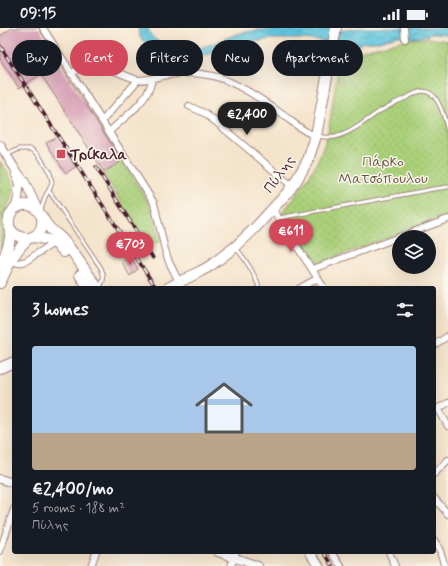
<!DOCTYPE html>
<meta charset="utf-8">
<style>
body{margin:0;font-family:Mynerve,sans-serif;background:#20242c;color:#f1f3f6;height:100vh;display:flex;flex-direction:column;font-size:15px;white-space:nowrap}
*{box-sizing:border-box;margin:0}
p{font-size:13px;color:#9ea1a6}
.icon{flex:none;width:22px;height:22px;fill:none;stroke:currentColor;stroke-width:2;stroke-linecap:round;stroke-linejoin:round}
.map{position:relative;flex:1;overflow:hidden}
.side{position:absolute;left:12px;top:258px;width:424px;height:268px;display:flex;flex-direction:column;background:#171b24;border-radius:4px;box-shadow:0 4px 16px #0002}
.side>*{flex:none}
.banner{position:absolute;left:12px;top:12px;width:424px;height:36px;display:flex;gap:8px}
.controls{position:absolute;left:392px;top:202px;display:grid;gap:8px}
.controls a{display:grid;place-items:center;width:44px;height:44px;border-radius:50%;background:#171b24;box-shadow:0 4px 16px #0002;font-size:20px}
.price{position:absolute;translate:-50% -34px;padding:0 9px;border-radius:14px;background:#d1495b;color:#fff;font-size:13px;line-height:26px;filter:drop-shadow(0 1px 2px #0008)}
.price::after{content:'';position:absolute;left:50%;top:24px;width:12px;height:9px;margin-left:-6px;background:inherit;clip-path:polygon(0 0,100% 0,50% 100%)}
.price.on{background:#222;color:#fff}
ul{padding:0;list-style:none}
li{display:grid;align-content:center;gap:8px;height:212px;padding:0 20px}
li+li{border-top:1px solid #363941}
li span{display:grid;place-items:center;height:124px;border-radius:4px;color:#555}
li>.icon{margin-inline-start:auto}
span .icon{width:72px;height:72px;fill:#fffc;stroke-width:1}
li b{font-size:17px}
h2{display:flex;justify-content:space-between;align-items:center;height:48px;padding:0 20px;font-size:17px}
.tag{padding:0 14px;border-radius:18px;background:#171b24;box-shadow:0 4px 16px #0002;font-size:14px;line-height:36px}
.tag.on{background:#d1495b;color:#fff}
.status{display:flex;justify-content:space-between;align-items:center;height:28px;padding:0 20px;background:#171b24;direction:ltr}
.status svg{height:11px;fill:currentColor}
.map>svg:first-child{display:block}
</style>
<div class="status"><b>09:15</b><svg viewBox="0 0 49 12"><path d="M0 12V9h3v3zM5 12V6h3v6zM10 12V3h3v9zM15 12V0h3v12zM26 1h20v11H26zM47 4h2v5h-2z"/></svg></div>
<div class="map">
<svg width="448" height="538" viewBox="0 0 448 538">
<defs>
<pattern id="green-dots" width="8" height="8" patternUnits="userSpaceOnUse"><rect width="8" height="8" fill="#aad07a"/><path d="M2 2h.1M6 6h.1" fill="none" stroke="#94b26a" stroke-width="1.8" stroke-linecap="round"/></pattern>
<pattern id="water-waves" width="16" height="10" patternUnits="userSpaceOnUse"><rect width="16" height="10" fill="#61c6de"/><path d="M0 5q4-4 8 0t8 0" fill="none" stroke="#52a0b4"/></pattern>
</defs>
<rect width="100%" height="100%" fill="#fbf7ec"/>
<filter id="ink" filterUnits="userSpaceOnUse"><feTurbulence type="fractalNoise" baseFrequency=".025" numOctaves="2"/><feDisplacementMap in="SourceGraphic" scale="8" xChannelSelector="R" yChannelSelector="G"/><feConvolveMatrix kernelMatrix="1 2 1 2 8 2 1 2 1" color-interpolation-filters="sRGB"/></filter>
<filter id="wash" filterUnits="userSpaceOnUse"><feTurbulence type="fractalNoise" baseFrequency=".012" numOctaves="4" result="noise"/><feDisplacementMap in="SourceGraphic" scale="16" xChannelSelector="R" yChannelSelector="G"/><feGaussianBlur stdDeviation="0.9" result="paint"/><feColorMatrix in="noise" values="0 0 0 0 0 0 0 0 0 0 0 0 0 0 0 0 0 1.4 0 .05"/><feComposite in="paint" operator="in"/></filter>
<g filter="url(#wash)">
<rect width="100%" height="100%" fill="#f5e4cc"/>
<g fill="url(#green-dots)" stroke="#7a7852">
<path d="M426,10L448,13V187L320,235L311,232L281,186C302,161 320,137 328,104C333,79 335,53 341,29L343,27L410,11Z"/>
<path d="M122,132L152,181L156,195L160,214L148,217L137,201L103,145Z"/>
<path d="M0,133C4,140 12,149 13,158C15,171 4,179 3,191C2,200 8,213 0,221Z"/>
</g>
<path fill="url(#water-waves)" stroke="#567284" d="M138,0H148C151,10 153,10 161,15C189,34 215,11 242,5C262,0 283,1 303,0C314,0 327,0 337,3L362,0H448V7L432,6L419,9L414,10L402,8H398L375,14H363L354,21L342,23L337,22L320,13L304,11H271L249,15L196,30L184,31L171,28L153,21L140,10Z"/>
<g id="blocks">
<g fill="#d59cb3">
<path d="M12,0H39L67,48L122,133L104,144L41,46L19,60L0,31V8Z"/>
<path d="M57,108L77,138L66,145L46,115Z"/>
<path d="M130,227L138,241L130,248L122,234Z"/>
</g>
</g>
</g>
<g filter="url(#ink)">
<use href="#blocks" fill-opacity="0" stroke="#a0827c" stroke-width="1"/>
<g fill="none" stroke-linecap="round" stroke-linejoin="round">
<defs>
<g id="service">
<path d="M317,108C324,109 329,110 335,109C352,105 366,92 380,83C390,77 400,72 410,68C415,65 422,62 428,64C440,69 445,92 448,104"/>
<path d="M7,127L19,121H31L38,126L50,145L52,154L51,158L45,169L41,182"/>
<path d="M49,163L101,240C104,247 105,252 100,258"/>
<path d="M279,190L433,161L448,159"/>
<path d="M236,220C246,232 255,245 259,260"/>
</g>
<g id="minor">
<path d="M43,0L154,175L165,222L169,234L179,254"/>
<path d="M404,0L405,11"/>
<path d="M71,46L81,39L92,36L100,37L127,48L138,52"/>
<path d="M189,78L204,85L216,94L292,158"/>
<path d="M102,93L138,52C148,52 157,49 168,47C181,45 194,44 208,47C233,51 263,72 283,87C293,94 304,105 316,108"/>
<path d="M109,104C124,89 149,74 152,51"/>
<path d="M272,180L324,260"/>
<path d="M11,232L18,235L26,233L55,214"/>
<path d="M313,241L448,191"/>
<path d="M300,260L318,250"/>
<path d="M434,317L448,308"/>
<path d="M438,380L448,398"/>
<path d="M435,382L448,375"/>
<path d="M434,446L448,432"/>
<path d="M434,470L448,486"/>
<path d="M434,512C440,520 442,527 444,537"/>
<path d="M0,523L14,481"/>
<path d="M332,524L341,538"/>
<path d="M389,524L395,538"/>
<path d="M91,538L96,524"/>
<path d="M231,538L236,524"/>
</g>
<g id="tertiary">
<path d="M0,117L15,141L25,154L38,182"/>
<path d="M15,181C19,169 21,158 16,146"/>
<path d="M0,451L14,455"/>
<path d="M218,524L258,538"/>
</g>
<path id="secondary" d="M310,524L319,538"/>
<g id="primary">
<path d="M10,201C23,218 45,210 42,189"/>
<path d="M33,209C47,211 54,212 64,224"/>
<path d="M0,239C4,230 8,220 10,210C11,201 6,193 11,185C15,178 24,175 32,178C40,182 42,191 47,197C52,203 58,207 63,212C76,227 86,244 98,260"/>
<path d="M80,247L89,260"/>
<path d="M0,255C8,238 14,223 29,210"/>
<path d="M168,260L201,243L210,238L235,219L255,200L287,165L296,153L308,132L316,108L336,0"/>
<path d="M0,340L14,334"/>
</g>
</defs>
<use href="#service" stroke="#a0827c" stroke-width="5"/>
<use href="#minor" stroke="#a0827c" stroke-width="8"/>
<use href="#tertiary" stroke="#a0827c" stroke-width="10"/>
<use href="#secondary" stroke="#a0827c" stroke-width="11"/>
<use href="#primary" stroke="#a0827c" stroke-width="12"/>
<use href="#service" stroke="#fff" stroke-width="3"/>
<use href="#minor" stroke="#fff" stroke-width="6"/>
<use href="#tertiary" stroke="#fff" stroke-width="8"/>
<use href="#secondary" stroke="#fff" stroke-width="9"/>
<use href="#primary" stroke="#fff" stroke-width="10"/>
<defs>
<g id="rail">
<path d="M0,18L156,260"/>
<path d="M96,139L153,230"/>
<path d="M324,524L333,538"/>
</g>
</defs>
<use href="#rail" stroke="#4a1f2b" stroke-width="3.5"/>
<use href="#rail" stroke="#fbf7ec" stroke-width="2" stroke-dasharray="6" stroke-linecap="butt"/>
</g>
</g>
<rect fill="#d1495b" stroke="#fbf7ec" stroke-width="1.5" x="56" y="121" width="10" height="10" rx="2"/>
<g text-anchor="middle" stroke-width="3" stroke-linejoin="round" paint-order="stroke">
<g font-size="15" font-weight="bold" fill="#4a1f2b" stroke="#fbf7ec" text-anchor="start">
<text x="70" y="131">Τρίκαλα</text>
</g>
<g font-size="15" fill="#675443" stroke="#fbf7ec">
<text x="383" y="138">Πάρκο<tspan x="383" dy="17">Ματσόπουλου</tspan></text>
</g>
<g font-size="15" fill="#4a1f2b" stroke="#fbf7ec">
<text transform="translate(279 146) rotate(-54)" y="5">Πύλης</text>
</g>
</g>
</svg>
<div class="controls">
<a><svg class="icon" aria-label="layers" viewBox="0 0 24 24"><path d="M12 4l9 5-9 5-9-5zM3 14l9 5 9-5"/></svg></a>
</div>
<b class="price on" style="left:247px;top:108px">€2,400</b>
<b class="price" style="left:291px;top:225px">€611</b>
<b class="price" style="left:130px;top:238px">€703</b>
<div class="banner">
<a class="tag">Buy</a>
<a class="tag on">Rent</a>
<a class="tag">Filters</a>
<a class="tag">New</a>
<a class="tag">Apartment</a>
</div>
<section class="side">
<h2>3 homes<svg class="icon" aria-label="filters" viewBox="0 0 24 24"><path d="M4 7h16M4 17h16"/><circle cx="9" cy="7" r="2"/><circle cx="15" cy="17" r="2"/></svg></h2>
<ul>
<li><span style="background:linear-gradient(#a9c7e8 70%,#b9a48a 0)"><svg class="icon" aria-label="home" viewBox="0 0 24 24"><path d="M3 11l9-7 9 7M6 9v11h12V9"/></svg></span><div><b>€2,400/mo</b><p>5 rooms · 188 m²</p><p>Πύλης</p></div></li>
</ul>
</section>
</div>
